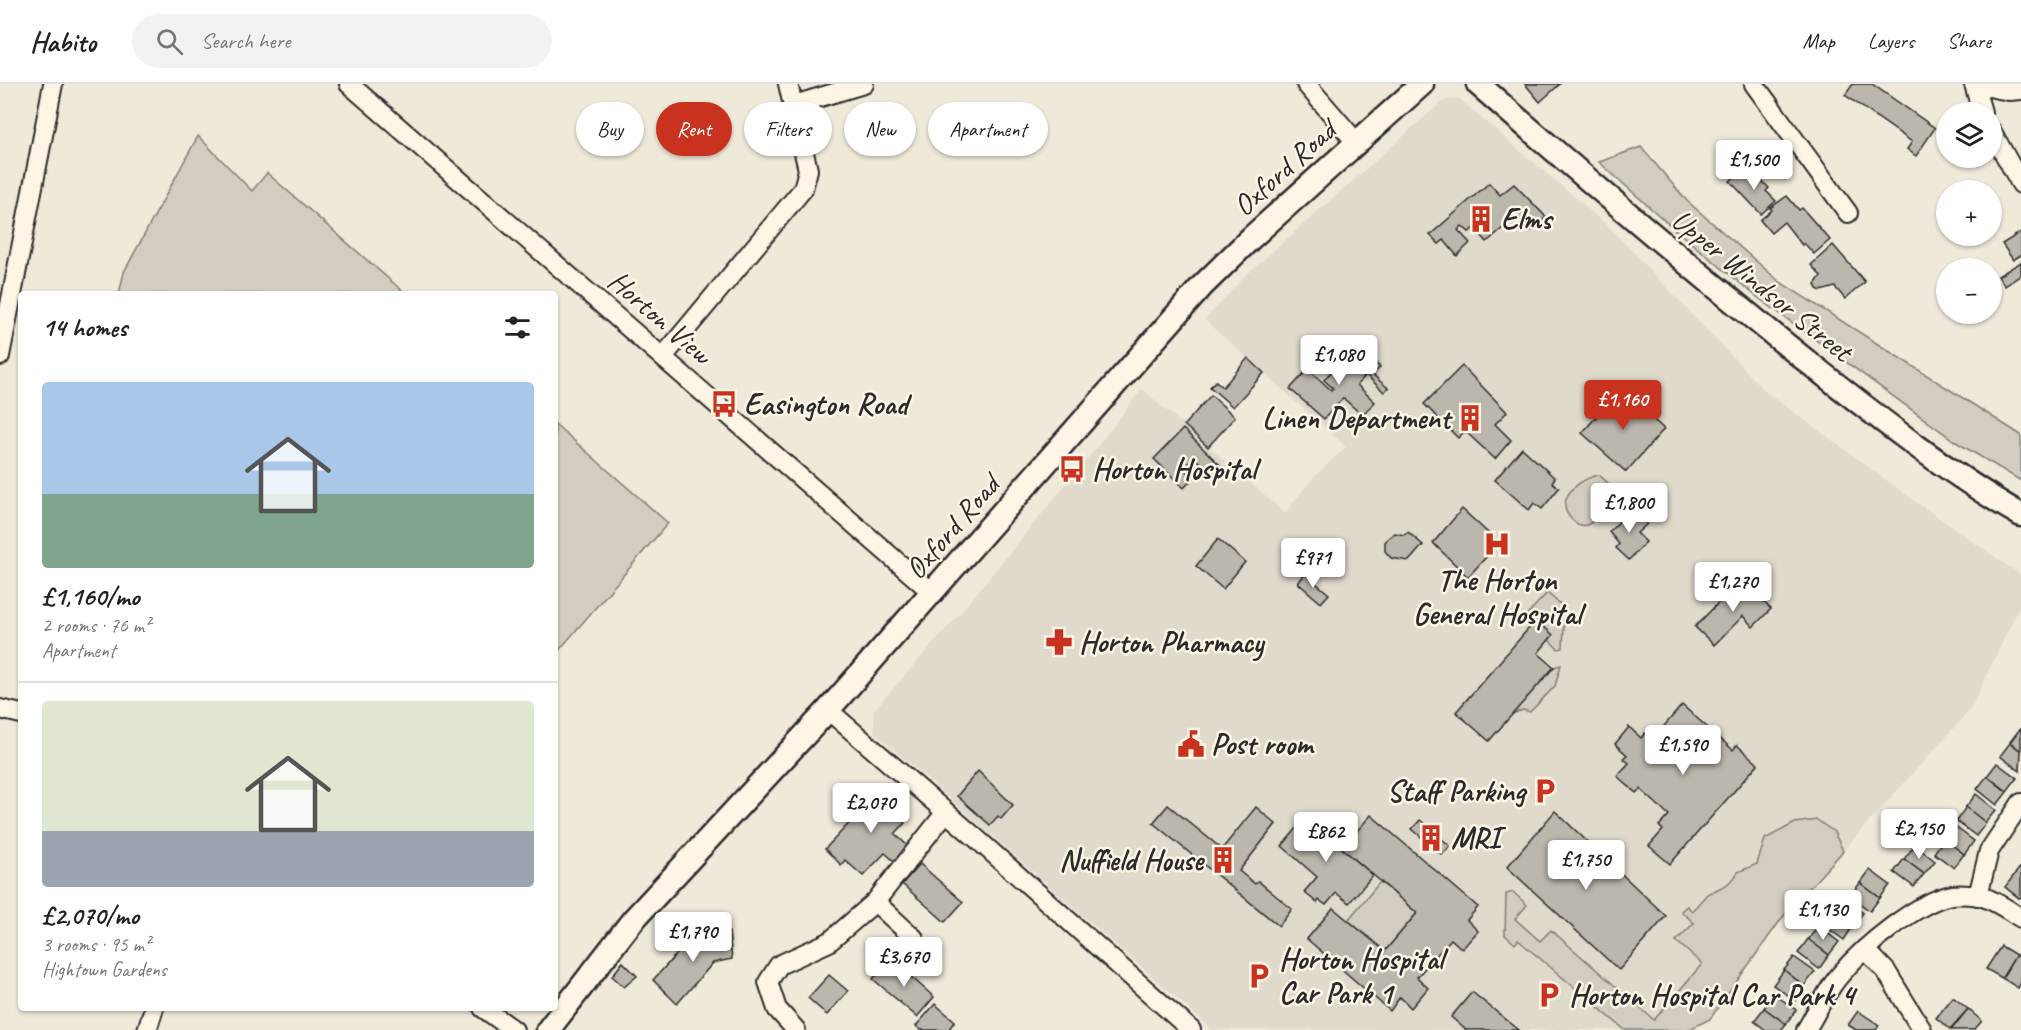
<!DOCTYPE html>
<meta charset="utf-8">
<style>
body{margin:0;font-family:Caveat,sans-serif;background:#f2f2f2;color:#222;height:100vh;display:flex;flex-direction:column;font-size:22px;white-space:nowrap}
*{box-sizing:border-box;margin:0}
p{font-size:20px;color:#767676}
.icon{flex:none;width:33px;height:33px;fill:none;stroke:currentColor;stroke-width:2;stroke-linecap:round;stroke-linejoin:round}
.map{position:relative;flex:1;overflow:hidden}
.sheet{position:absolute;left:18px;top:207px;width:540px;height:720px;display:flex;flex-direction:column;background:#fff;border-radius:6px;box-shadow:0 2px 4px #0004}
.sheet>*{flex:none}
.guide{position:absolute;left:576px;top:18px;width:570px;height:54px;display:flex;gap:12px}
.buttons{position:absolute;left:1936px;top:18px;display:grid;gap:12px}
.buttons a{display:grid;place-items:center;width:66px;height:66px;border-radius:50%;background:#fff;box-shadow:0 2px 4px #0004;font-size:30px}
.price{position:absolute;translate:-50% -51px;padding:0 14px;border-radius:6px;background:#fff;color:#222;font-size:20px;line-height:39px;filter:drop-shadow(0 2px 3px #0008)}
.price::after{content:'';position:absolute;left:50%;top:36px;width:18px;height:14px;margin-left:-9px;background:inherit;clip-path:polygon(0 0,100% 0,50% 100%)}
.price.selected{background:#c8321e;color:#fff}
ul{padding:0;list-style:none}
li{display:grid;align-content:center;gap:12px;height:318px;padding:0 24px}
li+li{border-top:2px solid #e0e0e0}
li span{display:grid;place-items:center;height:186px;border-radius:6px;color:#555}
li>.icon{margin-inline-start:auto}
span .icon{width:108px;height:108px;fill:#fffc;stroke-width:1}
li b{font-size:26px}
h2{display:flex;justify-content:space-between;align-items:center;height:72px;padding:0 24px;font-size:26px}
.pill{padding:0 21px;border-radius:27px;background:#fff;box-shadow:0 2px 4px #0004;font-size:21px;line-height:54px}
.pill.selected{background:#c8321e;color:#fff}
header{display:flex;align-items:center;gap:36px;box-sizing:border-box;height:84px;padding:0 30px;background:#fff;border-bottom:2px solid #e0e0e0}
header strong{font-size:28px}
nav{display:flex;gap:33px;margin-inline-start:auto;font-size:21px}
.search{width:420px;height:54px;background:#f2f2f2;display:flex;align-items:center;gap:15px;box-sizing:border-box;padding:0 21px;border-radius:33px;color:#767676;font-size:22px}
.map>svg:first-child{display:block}
</style>
<header>
<strong>Habito</strong>
<div class="search"><svg class="icon" aria-label="search" viewBox="0 0 24 24"><circle cx="10" cy="10" r="6"/><path d="M15 15l6 6"/></svg>Search here</div>
<nav><a>Map</a><a>Layers</a><a>Share</a></nav>
</header>
<div class="map">
<svg width="2021" height="946" viewBox="0 0 2021 946">
<rect width="100%" height="100%" fill="#efe9da"/>
<filter id="ink" filterUnits="userSpaceOnUse"><feTurbulence type="fractalNoise" baseFrequency=".0167" numOctaves="2"/><feDisplacementMap in="SourceGraphic" scale="12" xChannelSelector="R" yChannelSelector="G"/><feConvolveMatrix kernelMatrix="1 2 1 2 8 2 1 2 1" color-interpolation-filters="sRGB"/></filter>
<g filter="url(#ink)">
<path fill="#e0dacc" d="M1458,14L1608,142L1765,307L1919,420L2021,491V519L1970,626L1782,834L1710,935L1688,946H1213L875,649L873,627L955,535L1092,369L1142,305L1285,429L1311,396L1346,363L1205,236L1246,191L1443,17Z"/>
<g fill="#d2cdc0" stroke="#7e7c76" stroke-width="1.5">
<path d="M198,52L252,107L267,89L406,210H119L124,188Z"/>
<path d="M1641,63L1687,117L1780,198L2021,351V397L1956,358L1757,213L1674,145L1599,78Z"/>
<path d="M555,340L668,439L555,571Z"/>
<path d="M1599,391L1607,398L1614,412C1608,421 1598,435 1589,440C1577,446 1564,430 1565,419C1567,404 1587,393 1599,391Z"/>
<path d="M1547,509L1559,519L1565,522L1563,564L1558,565L1549,556L1553,551L1536,536L1531,542L1523,535Z"/>
<path d="M1561,581L1555,602L1530,628L1523,626L1512,630L1554,583Z"/>
<path d="M1817,736L1834,748L1843,767L1782,834L1710,935L1688,946H1625L1518,856L1515,860L1505,851L1506,810L1513,808L1527,821L1515,835L1540,857L1551,846L1654,936L1702,880L1676,857L1694,839L1681,827L1687,822L1692,827L1707,810L1726,801L1734,794L1738,788L1757,780L1765,755L1795,739Z"/>
<path d="M1380,798L1417,829L1385,867L1348,836Z"/>
</g>
<g fill="#bcb7ac" stroke="#2b2b2b" stroke-width="1.5">
<path d="M1525,0H1560L1540,18Z"/>
<path d="M1853,0H1872L1935,44L1916,72L1907,65L1912,58L1845,11Z"/>
<path d="M1743,85L1753,95L1756,91L1769,104L1766,107L1776,117L1761,130L1730,97Z"/>
<path d="M1489,99L1500,111L1514,100L1546,133L1532,147L1522,136L1514,134L1487,158L1475,144L1469,148L1462,142L1458,146L1470,159L1457,172L1444,156L1439,160L1430,151Z"/>
<path d="M1787,112L1799,126L1802,124L1830,156L1814,170L1804,159L1802,161L1784,138L1771,149L1760,136L1772,126L1770,124Z"/>
<path d="M2021,148V171L2013,176L2002,160Z"/>
<path d="M1833,161L1865,198L1845,215L1835,203L1821,207L1817,205L1815,200L1821,192L1811,181Z"/>
<path d="M2021,178V191L2005,202L1998,192Z"/>
<path d="M1350,266L1365,280L1370,274L1380,283L1373,291L1388,304L1384,308L1366,291L1357,301L1375,318L1362,331L1343,314L1324,335L1290,305L1308,285L1331,306L1333,304L1324,296Z"/>
<path d="M1248,274L1264,289L1233,323L1210,303L1216,297L1223,303Z"/>
<path d="M1462,282L1507,328L1495,340L1511,356L1495,375L1465,347L1458,354L1424,320Z"/>
<path d="M1620,306L1664,345L1626,388L1582,349Z"/>
<path d="M1211,311L1235,333L1208,363L1184,341Z"/>
<path d="M1183,345L1220,381L1211,390L1194,373L1183,384L1193,394L1184,404L1154,375Z"/>
<path d="M1522,364L1555,394L1552,398L1559,404L1542,425L1534,419L1529,426L1495,396Z"/>
<path d="M1632,424L1647,440L1637,449L1646,458L1629,476L1616,464L1619,460L1609,448Z"/>
<path d="M1462,425L1499,459L1468,493L1433,459Z"/>
<path d="M1408,448L1423,461L1409,477L1391,474L1385,467V458L1388,454L1395,449L1404,451Z"/>
<path d="M1218,455L1245,478L1223,505L1196,482Z"/>
<path d="M1305,490L1329,510L1321,519L1298,499Z"/>
<path d="M1740,496L1771,525L1753,543L1743,532L1714,561L1695,543Z"/>
<path d="M1536,536L1553,551L1538,569L1554,583L1489,657L1456,628Z"/>
<path d="M1682,621L1733,666L1737,661L1758,680L1670,780L1649,762L1663,746L1659,742L1669,731L1640,705L1636,709L1617,692L1629,679L1623,674L1627,671L1615,660L1629,643L1641,654L1645,649L1653,655Z"/>
<path d="M2020,645L2021,646V667L2010,658Z"/>
<path d="M2010,659L2021,667L2020,687L2000,672Z"/>
<path d="M1997,679L2017,694L2007,707L1987,692Z"/>
<path d="M978,687L1013,721L1001,735L998,732L990,741L957,712Z"/>
<path d="M1987,692L2007,708L1997,721L1977,705Z"/>
<path d="M887,699L902,712L890,725L905,739L895,750L908,762L894,777L885,769L863,792L845,776L841,781L825,765Z"/>
<path d="M1976,710L1996,726L1985,739L1965,724Z"/>
<path d="M1168,721L1222,765L1256,723L1276,740L1239,787L1255,800L1258,797L1292,825L1279,842L1153,739Z"/>
<path d="M1966,723L1986,739L1976,752L1956,737Z"/>
<path d="M1555,727L1666,832L1619,886L1507,783Z"/>
<path d="M1309,730L1344,761L1342,764L1373,791L1349,819L1336,809L1326,821L1319,816L1317,819L1304,808L1317,793L1282,762Z"/>
<path d="M1371,731L1478,823L1467,836L1478,847L1462,865L1451,855L1417,893L1428,904L1411,924L1400,913L1390,927L1307,855L1333,824L1385,867L1417,829L1342,764Z"/>
<path d="M1420,736L1450,762L1442,771L1412,745Z"/>
<path d="M1954,742L1974,757L1964,771L1944,755Z"/>
<path d="M1944,755L1964,770L1954,784L1934,769Z"/>
<path d="M1915,761L1935,777L1924,790L1904,775Z"/>
<path d="M1904,775L1924,790L1914,803L1894,788Z"/>
<path d="M920,780L963,818L945,838L902,800Z"/>
<path d="M2021,782V813L2019,814L2005,803Z"/>
<path d="M1870,786L1890,801L1880,814L1860,799Z"/>
<path d="M1860,799L1880,814L1870,827L1850,812Z"/>
<path d="M1841,813L1863,829L1853,842L1831,827Z"/>
<path d="M1832,827L1853,842L1844,856L1822,840Z"/>
<path d="M1818,842L1839,858L1829,871L1808,856Z"/>
<path d="M729,848L732,875L713,879L677,920L653,896L696,849Z"/>
<path d="M1808,855L1829,871L1819,885L1798,869Z"/>
<path d="M2001,862L2016,871L2002,894L1986,885Z"/>
<path d="M2016,871L2021,874V898L2018,904L2002,894Z"/>
<path d="M1794,873L1815,888L1804,902L1784,886Z"/>
<path d="M891,875L934,913L917,933L873,895Z"/>
<path d="M623,878L637,892L624,903L612,892Z"/>
<path d="M1784,886L1804,902L1796,917L1773,901Z"/>
<path d="M829,891L848,907L827,931L808,914Z"/>
<path d="M1472,908L1519,946H1466L1451,933Z"/>
<path d="M1774,910L1796,926L1786,940L1764,924Z"/>
<path d="M1953,913L1968,925L1950,945L1936,934Z"/>
<path d="M935,920L955,937L948,946H921L916,942Z"/>
<path d="M1764,924L1786,940L1781,946H1766L1754,937Z"/>
<path d="M1968,925L1982,937L1974,946H1951Z"/>
<path d="M1858,927L1879,941L1876,946H1856L1848,941Z"/>
</g>
<g fill="none" stroke-linecap="round" stroke-linejoin="round">
<defs>
<g id="minor">
<path d="M349,0L933,509"/>
<path d="M1306,0L1356,58"/>
<path d="M1754,0L1848,129"/>
<path d="M1974,0L2009,7L2021,6"/>
<path d="M1974,0L1982,28"/>
<path d="M794,21L864,0"/>
<path d="M1992,48L2021,100"/>
<path d="M0,272L53,0"/>
<path d="M663,273L803,105L808,86L788,0"/>
<path d="M0,625L21,630"/>
<path d="M828,626L977,755L1191,946"/>
<path d="M1978,812L1989,767L2021,719"/>
<path d="M875,818L914,854"/>
<path d="M1865,865L1886,887L1922,946"/>
<path d="M483,924L514,946"/>
<path d="M147,946L154,924"/>
<path d="M796,946L777,925L768,898L779,881L829,858L875,818L946,728"/>
<path d="M1806,946C1817,928 1826,907 1840,891C1862,864 1918,817 1952,811C1960,810 1972,811 1980,812C1995,816 2008,826 2021,834"/>
</g>
<g id="major">
<path d="M1478,0C1585,94 1693,186 1804,275C1872,329 1946,388 2021,431"/>
<path d="M548,946L633,836L828,626L1202,202L1251,154L1422,0"/>
</g>
</defs>
<use href="#minor" stroke="#2b2b2b" stroke-width="22"/>
<use href="#major" stroke="#2b2b2b" stroke-width="27"/>
<use href="#minor" stroke="#fcf5e5" stroke-width="18"/>
<use href="#major" stroke="#fcf5e5" stroke-width="22"/>
</g>
</g>
<defs>
<symbol id="building-bare" viewBox="-9 -9 18 18"><path d="M-4-6H4V6H1V3H-1V6H-4ZM-2.5-4.3h1.7v1.8h-1.7ZM.8-4.3h1.7v1.8H.8ZM-2.5-1h1.7V.8h-1.7ZM.8-1h1.7V.8H.8Z" fill="#c8321e" stroke="#fcf5e5" stroke-width="2.5" paint-order="stroke"/></symbol>
<symbol id="bus-bare" viewBox="-9 -9 18 18"><path d="M-5-6H5V4H4V6H2V4H-2V6H-4V4H-5ZM-3.5-4V0h7V-4ZM-3.5 1.2v1.5H-2V1.2ZM2 1.2v1.5H3.5V1.2Z" fill="#c8321e" stroke="#fcf5e5" stroke-width="2.5" paint-order="stroke"/></symbol>
<symbol id="hospital-bare" viewBox="-9 -9 18 18"><path d="M-5-5h3v3.5h4V-5h3V5h-3V1.5h-4V5h-3Z" fill="#c8321e" stroke="#fcf5e5" stroke-width="2.5" paint-order="stroke"/></symbol>
<symbol id="pharmacy-bare" viewBox="-9 -9 18 18"><path d="M-2-6h4v4h4v4h-4v4h-4v-4h-4v-4h4Z" fill="#c8321e" stroke="#fcf5e5" stroke-width="2.5" paint-order="stroke"/></symbol>
<symbol id="civic-bare" viewBox="-9 -9 18 18"><path d="M-.6-6.5H3V-4.5H.6V-3L4-1V1h2V6H-6V1h2V-1L-.6-3ZM-1.2 2.5V6h2.4V2.5Z" fill="#c8321e" stroke="#fcf5e5" stroke-width="2.5" paint-order="stroke"/></symbol>
<symbol id="parking-bare" viewBox="-9 -9 18 18"><path d="M-3.5-5.5H1a3.5 3.5 0 0 1 0 7H-1V5.5H-3.5ZM-1-3.4V-.6H.8a1.4 1.4 0 0 0 0-2.8Z" fill="#c8321e" stroke="#fcf5e5" stroke-width="2.5" paint-order="stroke"/></symbol>
</defs>
<g fill-rule="evenodd">
<use href="#building-bare" x="1462" y="116" width="38" height="38"/>
<use href="#bus-bare" x="705" y="301" width="38" height="38"/>
<use href="#building-bare" x="1451" y="315" width="38" height="38"/>
<use href="#bus-bare" x="1053" y="366" width="38" height="38"/>
<use href="#hospital-bare" x="1478" y="441" width="38" height="38"/>
<use href="#pharmacy-bare" x="1040" y="539" width="38" height="38"/>
<use href="#civic-bare" x="1172" y="641" width="38" height="38"/>
<use href="#parking-bare" x="1526" y="688" width="38" height="38"/>
<use href="#building-bare" x="1412" y="735" width="38" height="38"/>
<use href="#building-bare" x="1204" y="757" width="38" height="38"/>
<use href="#parking-bare" x="1240" y="873" width="38" height="38"/>
<use href="#parking-bare" x="1530" y="892" width="38" height="38"/>
</g>
<g text-anchor="middle" stroke-width="5" stroke-linejoin="round" paint-order="stroke">
<g font-size="30" fill="#2b2b2b" stroke="#fcf5e5">
<text transform="translate(1284 84) rotate(-42)" y="10">Oxford Road</text>
<text transform="translate(1762 201) rotate(39)" y="10">Upper Windsor Street</text>
<text transform="translate(660 233) rotate(41)" y="10">Horton View</text>
<text transform="translate(952 443) rotate(-49)" y="10">Oxford Road</text>
</g>
<g font-size="30" font-weight="bold" fill="#2b2b2b" stroke="#fcf5e5" text-anchor="start">
<text x="1501" y="145">Elms</text>
<text x="744" y="330">Easington Road</text>
<text x="1450" y="344" text-anchor="end">Linen Department</text>
<text x="1092" y="395">Horton Hospital</text>
<text x="1497" y="506" text-anchor="middle">The Horton<tspan x="1497" dy="34">General Hospital</tspan></text>
<text x="1079" y="568">Horton Pharmacy</text>
<text x="1211" y="670">Post room</text>
<text x="1525" y="717" text-anchor="end">Staff Parking</text>
<text x="1451" y="764">MRI</text>
<text x="1203" y="786" text-anchor="end">Nuffield House</text>
<text x="1279" y="885">Horton Hospital<tspan x="1279" dy="34">Car Park 1</tspan></text>
<text x="1569" y="921">Horton Hospital Car Park 4</text>
</g>
</g>
</svg>
<div class="buttons">
<a><svg class="icon" aria-label="layers" viewBox="0 0 24 24"><path d="M12 4l9 5-9 5-9-5zM3 14l9 5 9-5"/></svg></a>
<a>+</a>
<a>−</a>
</div>
<b class="price" style="left:1754px;top:107px">£1,500</b>
<b class="price" style="left:1339px;top:302px">£1,080</b>
<b class="price selected" style="left:1623px;top:347px">£1,160</b>
<b class="price" style="left:1629px;top:450px">£1,800</b>
<b class="price" style="left:1313px;top:505px">£971</b>
<b class="price" style="left:1733px;top:529px">£1,270</b>
<b class="price" style="left:1683px;top:692px">£1,590</b>
<b class="price" style="left:871px;top:750px">£2,070</b>
<b class="price" style="left:1919px;top:776px">£2,150</b>
<b class="price" style="left:1326px;top:779px">£862</b>
<b class="price" style="left:1586px;top:807px">£1,750</b>
<b class="price" style="left:1823px;top:857px">£1,130</b>
<b class="price" style="left:693px;top:879px">£1,790</b>
<b class="price" style="left:904px;top:904px">£3,670</b>
<div class="guide">
<a class="pill">Buy</a>
<a class="pill selected">Rent</a>
<a class="pill">Filters</a>
<a class="pill">New</a>
<a class="pill">Apartment</a>
</div>
<section class="sheet">
<h2>14 homes<svg class="icon" aria-label="filters" viewBox="0 0 24 24"><path d="M4 7h16M4 17h16"/><circle cx="9" cy="7" r="2"/><circle cx="15" cy="17" r="2"/></svg></h2>
<ul>
<li><span style="background:linear-gradient(#a9c7e8 60%,#7fa58c 0)"><svg class="icon" aria-label="home" viewBox="0 0 24 24"><path d="M3 11l9-7 9 7M6 9v11h12V9"/></svg></span><div><b>£1,160/mo</b><p>2 rooms · 76 m²</p><p>Apartment</p></div></li>
<li><span style="background:linear-gradient(#dfe7d0 70%,#9aa5b1 0)"><svg class="icon" aria-label="home" viewBox="0 0 24 24"><path d="M3 11l9-7 9 7M6 9v11h12V9"/></svg></span><div><b>£2,070/mo</b><p>3 rooms · 95 m²</p><p>Hightown Gardens</p></div></li>
</ul>
</section>
</div>
